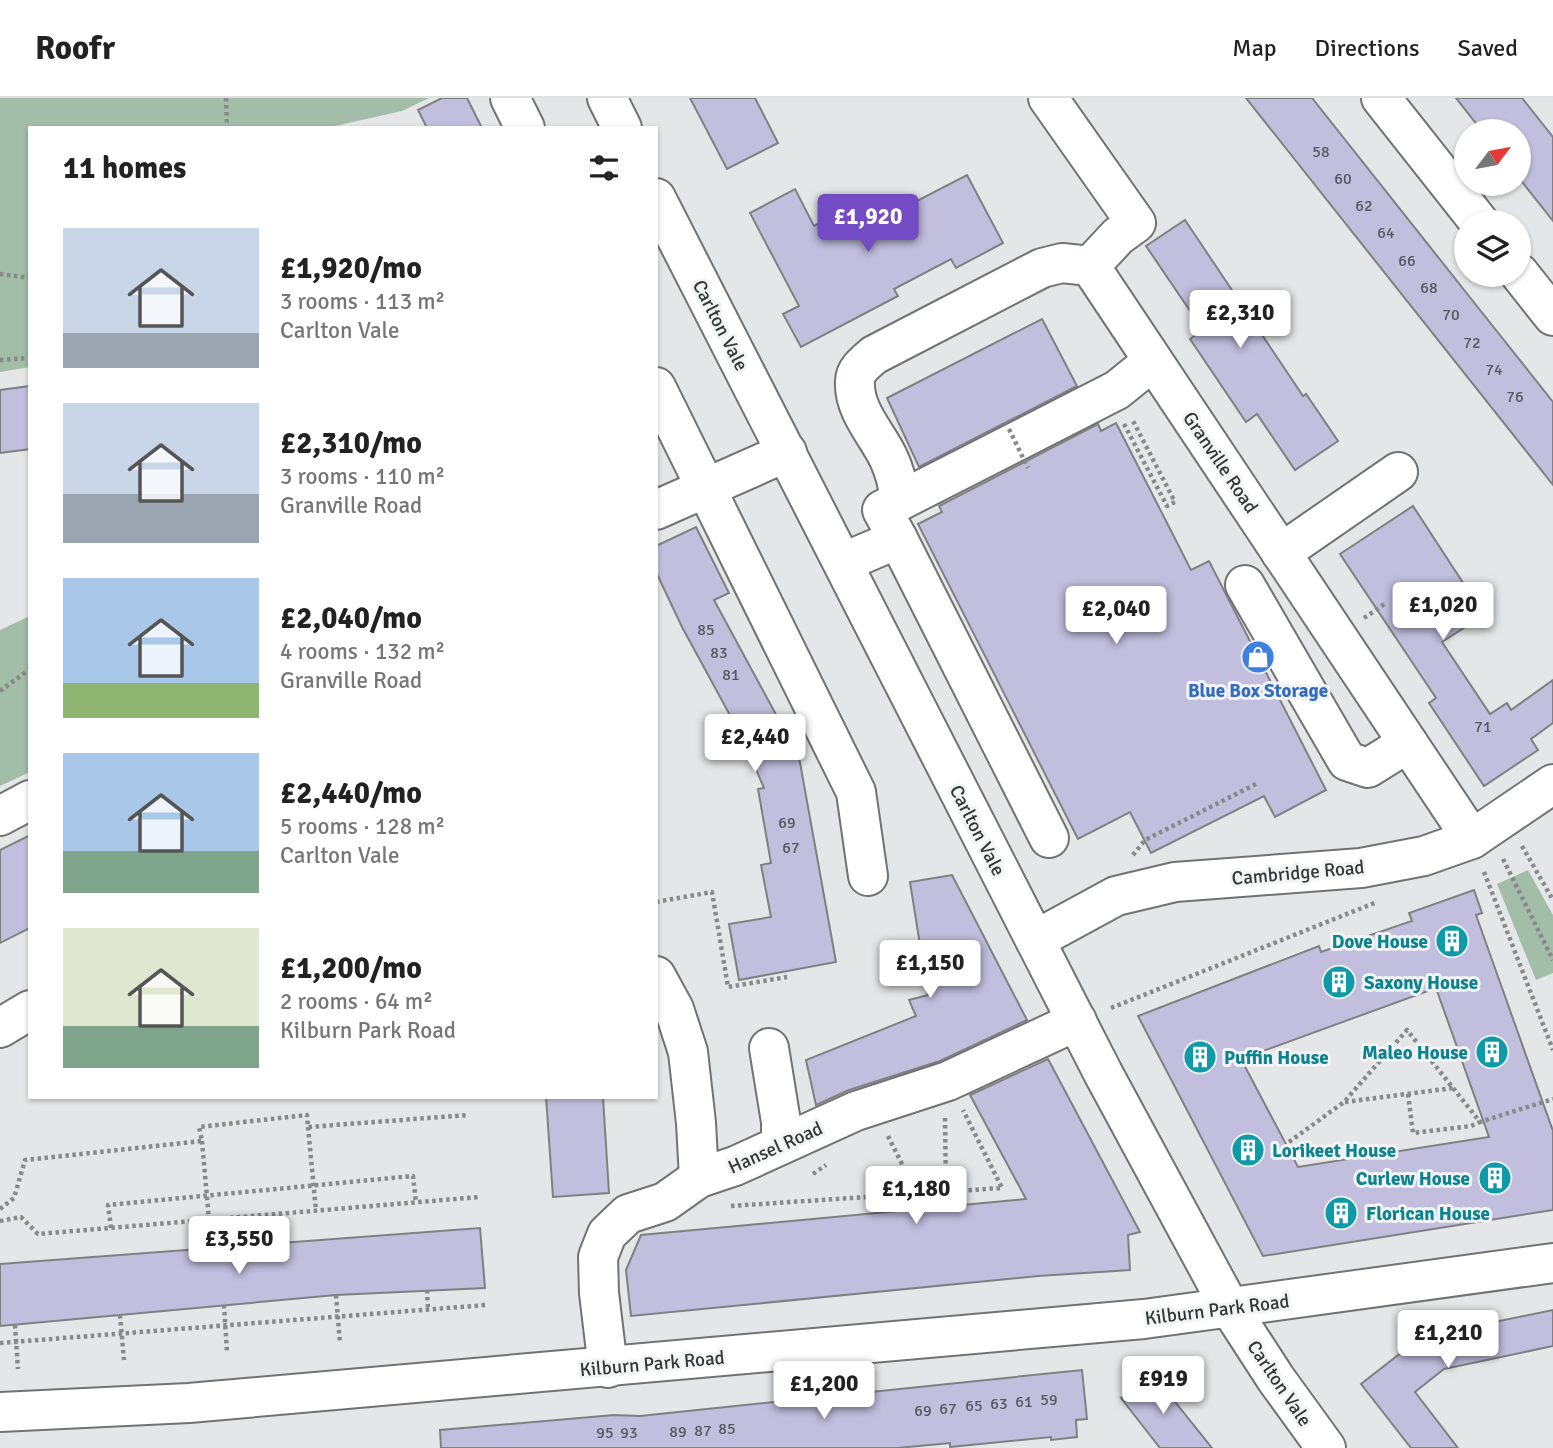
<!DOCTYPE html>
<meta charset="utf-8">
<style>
body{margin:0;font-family:Signika,sans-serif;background:#f2f2f2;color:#222;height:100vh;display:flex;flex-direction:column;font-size:26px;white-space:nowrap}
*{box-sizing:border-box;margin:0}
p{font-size:23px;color:#767676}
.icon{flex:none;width:38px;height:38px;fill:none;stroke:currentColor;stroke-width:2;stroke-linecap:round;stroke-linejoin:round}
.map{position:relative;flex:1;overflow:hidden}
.side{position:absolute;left:28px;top:28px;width:630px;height:973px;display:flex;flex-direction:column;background:#fff;border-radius:0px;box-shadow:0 2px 5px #0004}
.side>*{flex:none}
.needle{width:46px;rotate:58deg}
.fabs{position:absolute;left:1454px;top:21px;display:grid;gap:14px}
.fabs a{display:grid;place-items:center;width:77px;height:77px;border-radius:50%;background:#fff;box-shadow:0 2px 5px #0004;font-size:35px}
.price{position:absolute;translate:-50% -60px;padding:0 16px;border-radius:7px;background:#fff;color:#222;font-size:23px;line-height:46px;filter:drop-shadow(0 2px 4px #0008)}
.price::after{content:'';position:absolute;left:50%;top:42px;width:21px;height:16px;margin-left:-10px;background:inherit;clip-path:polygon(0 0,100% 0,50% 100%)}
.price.selected{background:#734cc5;color:#fff}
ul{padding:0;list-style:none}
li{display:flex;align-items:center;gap:21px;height:175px;padding:0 35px}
li span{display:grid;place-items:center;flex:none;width:196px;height:140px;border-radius:0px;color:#555}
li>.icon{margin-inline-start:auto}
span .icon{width:84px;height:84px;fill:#fffc;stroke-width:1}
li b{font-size:30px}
h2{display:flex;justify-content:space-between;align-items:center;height:84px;padding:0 35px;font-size:30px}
header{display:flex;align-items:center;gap:42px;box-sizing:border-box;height:98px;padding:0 35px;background:#fff;border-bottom:2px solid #e0e0e0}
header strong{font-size:33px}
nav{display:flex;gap:38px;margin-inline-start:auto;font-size:24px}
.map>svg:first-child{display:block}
</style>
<header>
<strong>Roofr</strong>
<nav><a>Map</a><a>Directions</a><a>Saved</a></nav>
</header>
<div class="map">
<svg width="1553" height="1350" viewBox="0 0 1553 1350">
<rect width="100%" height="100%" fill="#e5e6e7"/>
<g fill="#a2bda8">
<path d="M0,0H429L402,13L326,30H30V269L0,274Z"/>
<path d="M30,518V674L0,688V532Z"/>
<path d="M1528,772L1553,817V875L1536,882L1497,786Z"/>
</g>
<g fill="#c1bede" stroke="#808082" stroke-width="2" fill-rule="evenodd">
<path d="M442,0H467L482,30H427L418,12Z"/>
<path d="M690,0H755L778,45L727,71Z"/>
<path d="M1246,0H1312L1480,212L1553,304V387Z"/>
<path d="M1456,0H1522L1553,39V123L1519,80V33H1482Z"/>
<path d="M967,77L1003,145L956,170L951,161L894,191L898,198L801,249L783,216L799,208L750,115L795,91L814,128L851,109L866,139L917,113L913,105Z"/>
<path d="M1185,122L1303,298L1306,296L1338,343L1295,372L1257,316L1246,324L1190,241L1203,232L1146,148Z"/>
<path d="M1042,221L1077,288L919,369L887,300Z"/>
<path d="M30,288V351L0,355V292Z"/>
<path d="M1116,325L1191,472L1209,463L1326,692L1275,719L1264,698L1151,755L1130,714L1078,741L918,426L942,414L939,408L1098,326L1101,333Z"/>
<path d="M1413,408L1484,517L1442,544L1490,616L1507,605L1511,612L1553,582V625L1531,641L1538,652L1484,688L1429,605L1436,600L1340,456Z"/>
<path d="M696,429L729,495L714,502L799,659L836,864L739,882L729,826L771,819L761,767L771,765L758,691L764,690L744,643L682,529L656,474V448Z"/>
<path d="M30,737V830L0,845V752Z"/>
<path d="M952,777L1027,922L940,963L849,992L816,1007L806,962L916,918L909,902L928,897L910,784Z"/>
<path d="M1474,792L1482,815L1476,817L1553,1033V1112L1263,1158L1138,918L1319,848L1321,854L1412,823L1409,815ZM1436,890L1489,1039L1298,1069L1241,961Z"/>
<path d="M1048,961L1140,1134L1128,1137L1130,1172L1038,1178L631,1218L626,1172L641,1137L1026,1101L970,997Z"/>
<path d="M546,999H603L609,1095L553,1099Z"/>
<path d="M480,1130L485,1190L336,1197L0,1228V1166Z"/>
<path d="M1553,1212V1248L1444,1271L1415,1294L1458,1350H1411L1361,1286L1429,1233L1432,1237Z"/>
<path d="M1082,1272L1087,1321L1076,1322L1077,1339L1051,1342V1339L950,1349V1345L898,1350H441L440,1332L614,1317L640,1318Z"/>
<path d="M1152,1275L1212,1350H1160L1121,1300Z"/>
</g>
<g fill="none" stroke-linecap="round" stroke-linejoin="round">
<defs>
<g id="minor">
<path d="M510,0L525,30"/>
<path d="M1048,0L1136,125L1118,138L1090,168"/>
<path d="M1381,0L1479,124"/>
<path d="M1090,168L1472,741"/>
<path d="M1519,175L1553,218"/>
<path d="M656,289L856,694L868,778"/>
<path d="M900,402C898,387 895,373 888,359C877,336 853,312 855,283C855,272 866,264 874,257L1042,170L1062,165L1090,168"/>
<path d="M656,412L787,354"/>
<path d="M898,441L1049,740"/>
<path d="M1281,455L1398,374"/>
<path d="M844,464L898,441L882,412L1117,292L1153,263"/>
<path d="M1245,487L1347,663L1368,670L1408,645"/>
<path d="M0,718L30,702"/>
<path d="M1035,842L1116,798L1175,784L1361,770L1424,758L1472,741L1553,686"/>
<path d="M656,878L674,911L688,954L696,1025L699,1080"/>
<path d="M0,930L30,912"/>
<path d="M769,950L781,1024V1046"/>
<path d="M1230,1210L1276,1281L1326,1350"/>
<path d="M608,1270L599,1195L598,1159L607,1136L628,1116L665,1104L699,1080L735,1068L856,1013L948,983L1077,923"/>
</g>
<g id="major">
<path d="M607,0L622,30"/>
<path d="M656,100L1103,975L1230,1210"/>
<path d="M0,1314L189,1305L1144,1221L1553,1165"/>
</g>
</defs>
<use href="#minor" stroke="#717273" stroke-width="42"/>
<use href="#major" stroke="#717273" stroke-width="42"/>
<g stroke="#88898a" stroke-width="4.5" stroke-dasharray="3.5 3.5" stroke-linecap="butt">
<path d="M226,0L227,30"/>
<path d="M0,176L30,180"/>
<path d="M0,262L30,260"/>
<path d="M1124,326L1167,408L1175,404L1132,321"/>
<path d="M1364,520L1386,505"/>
<path d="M0,593L30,571"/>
<path d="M1522,748L1553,802"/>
<path d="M1133,757L1145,742L1258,685"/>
<path d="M1503,761L1553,862"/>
<path d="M1484,774L1553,952"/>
<path d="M656,804L712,794L728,889L787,879"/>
<path d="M1111,910L1377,804"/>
<path d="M1408,996L1413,1035L1471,1028L1480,1024"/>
<path d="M1345,1004L1453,990"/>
<path d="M945,1020L946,1092"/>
<path d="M308,1029L316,1113"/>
<path d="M888,1038L916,1094"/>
<path d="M202,1043L209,1122"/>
<path d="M1289,1044L1344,1004L1407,932L1480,1024L1553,1001"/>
<path d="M813,1076L826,1067"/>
<path d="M731,1108L1002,1090L963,1012"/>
<path d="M0,1111L14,1100L25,1062L202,1043L199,1029L307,1017L308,1029L468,1017"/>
<path d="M0,1123L21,1119L38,1136L479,1099"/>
<path d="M111,1130L108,1107L413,1078L416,1105"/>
<path d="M427,1192L428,1212"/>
<path d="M336,1197L340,1245"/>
<path d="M224,1207L227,1254"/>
<path d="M120,1217L124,1262"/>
<path d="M15,1227L18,1271"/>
<path d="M0,1245L486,1207"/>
</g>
<use href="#minor" stroke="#fff" stroke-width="38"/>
<use href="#major" stroke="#fff" stroke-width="38"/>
<path stroke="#88898a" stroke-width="4.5" stroke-dasharray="3.5 3.5" stroke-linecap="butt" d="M1009,331L1028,370"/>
</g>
<defs>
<symbol id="shop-disc" viewBox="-11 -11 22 22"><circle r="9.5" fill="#3f7fe0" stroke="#f2f3f4"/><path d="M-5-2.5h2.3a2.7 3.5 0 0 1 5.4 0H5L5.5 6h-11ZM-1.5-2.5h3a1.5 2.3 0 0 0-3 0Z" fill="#fff"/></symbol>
<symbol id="building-disc" viewBox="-11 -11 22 22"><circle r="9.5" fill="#0f9aa8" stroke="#f2f3f4"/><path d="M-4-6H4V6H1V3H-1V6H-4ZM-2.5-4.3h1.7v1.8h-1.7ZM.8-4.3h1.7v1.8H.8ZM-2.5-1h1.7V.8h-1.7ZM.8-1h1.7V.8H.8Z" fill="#fff"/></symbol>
</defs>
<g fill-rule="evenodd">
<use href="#shop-disc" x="1239" y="540" width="38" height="38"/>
<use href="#building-disc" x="1433" y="824" width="38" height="38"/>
<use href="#building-disc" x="1320" y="865" width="38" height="38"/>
<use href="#building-disc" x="1473" y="935" width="38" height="38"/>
<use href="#building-disc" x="1181" y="940" width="38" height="38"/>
<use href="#building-disc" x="1229" y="1033" width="38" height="38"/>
<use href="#building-disc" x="1476" y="1061" width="38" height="38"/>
<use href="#building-disc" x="1322" y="1096" width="38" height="38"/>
</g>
<g text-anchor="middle" stroke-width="6" stroke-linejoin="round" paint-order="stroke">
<g font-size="16" fill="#57575f">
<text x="1321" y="59">58</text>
<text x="1343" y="86">60</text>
<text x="1364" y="113">62</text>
<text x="1386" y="140">64</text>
<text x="1407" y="168">66</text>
<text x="1429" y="195">68</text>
<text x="1451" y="222">70</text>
<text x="1472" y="250">72</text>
<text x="1494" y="277">74</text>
<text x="1515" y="304">76</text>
<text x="706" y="537">85</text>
<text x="719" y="560">83</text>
<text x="731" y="582">81</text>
<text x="1483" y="634">71</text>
<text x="787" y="730">69</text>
<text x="791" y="755">67</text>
<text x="1049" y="1307">59</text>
<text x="1024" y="1309">61</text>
<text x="999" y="1311">63</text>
<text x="974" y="1313">65</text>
<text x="948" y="1316">67</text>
<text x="923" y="1318">69</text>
<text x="727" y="1336">85</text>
<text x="703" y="1338">87</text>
<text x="678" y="1339">89</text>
<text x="605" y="1340">95</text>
<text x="629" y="1340">93</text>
</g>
<g font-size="19" fill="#343535" stroke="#f2f3f4">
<text transform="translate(721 227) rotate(63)" y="7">Carlton Vale</text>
<text transform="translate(1221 364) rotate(56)" y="7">Granville Road</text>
<text transform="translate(978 732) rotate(63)" y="7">Carlton Vale</text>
<text transform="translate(1298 774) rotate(-5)" y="7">Cambridge Road</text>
<text transform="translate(775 1049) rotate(-24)" y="7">Hansel Road</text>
<text transform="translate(1217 1211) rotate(-7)" y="7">Kilburn Park Road</text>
<text transform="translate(652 1265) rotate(-5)" y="7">Kilburn Park Road</text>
<text transform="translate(1280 1285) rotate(56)" y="7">Carlton Vale</text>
</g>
<g font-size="19" font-weight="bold" fill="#366cbe" stroke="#f2f3f4">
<text x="1258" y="599">Blue Box Storage</text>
</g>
<g font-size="19" font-weight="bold" fill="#0d838f" stroke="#f2f3f4" text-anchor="start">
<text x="1428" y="850" text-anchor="end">Dove House</text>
<text x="1364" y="891">Saxony House</text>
<text x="1468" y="961" text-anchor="end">Maleo House</text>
<text x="1224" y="966">Puffin House</text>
<text x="1272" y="1059">Lorikeet House</text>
<text x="1470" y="1087" text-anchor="end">Curlew House</text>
<text x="1366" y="1122">Florican House</text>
</g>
</g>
</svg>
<div class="fabs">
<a><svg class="needle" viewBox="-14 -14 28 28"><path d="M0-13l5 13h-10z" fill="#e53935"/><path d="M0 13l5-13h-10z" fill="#767676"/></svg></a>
<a><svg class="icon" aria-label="layers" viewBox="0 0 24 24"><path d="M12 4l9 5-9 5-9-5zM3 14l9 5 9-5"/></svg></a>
</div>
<b class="price selected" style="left:868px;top:156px">£1,920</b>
<b class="price" style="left:1240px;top:252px">£2,310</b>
<b class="price" style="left:1443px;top:544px">£1,020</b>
<b class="price" style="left:1116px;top:548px">£2,040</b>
<b class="price" style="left:755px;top:676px">£2,440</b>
<b class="price" style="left:930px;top:902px">£1,150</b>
<b class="price" style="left:916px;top:1128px">£1,180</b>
<b class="price" style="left:239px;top:1178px">£3,550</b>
<b class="price" style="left:1448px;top:1272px">£1,210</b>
<b class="price" style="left:1163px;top:1318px">£919</b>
<b class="price" style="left:824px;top:1323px">£1,200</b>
<section class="side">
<h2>11 homes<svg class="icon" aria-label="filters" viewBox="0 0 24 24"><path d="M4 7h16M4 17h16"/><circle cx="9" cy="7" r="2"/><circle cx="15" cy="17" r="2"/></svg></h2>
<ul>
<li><span style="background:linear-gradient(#c9d6e8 75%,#9aa5b1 0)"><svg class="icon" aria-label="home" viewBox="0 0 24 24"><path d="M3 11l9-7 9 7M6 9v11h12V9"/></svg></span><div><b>£1,920/mo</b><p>3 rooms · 113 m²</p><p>Carlton Vale</p></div></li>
<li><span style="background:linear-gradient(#c9d6e8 65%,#9aa5b1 0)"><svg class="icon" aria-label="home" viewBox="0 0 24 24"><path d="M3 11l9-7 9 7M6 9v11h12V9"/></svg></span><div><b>£2,310/mo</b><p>3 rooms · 110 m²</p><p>Granville Road</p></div></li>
<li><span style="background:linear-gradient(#a9c7e8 75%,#8fb573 0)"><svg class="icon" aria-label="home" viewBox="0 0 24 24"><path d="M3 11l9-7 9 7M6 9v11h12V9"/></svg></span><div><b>£2,040/mo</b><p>4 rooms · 132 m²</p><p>Granville Road</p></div></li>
<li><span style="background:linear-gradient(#a9c7e8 70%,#7fa58c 0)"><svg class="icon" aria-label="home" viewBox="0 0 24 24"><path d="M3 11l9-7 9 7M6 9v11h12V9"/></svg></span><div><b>£2,440/mo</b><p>5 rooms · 128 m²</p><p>Carlton Vale</p></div></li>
<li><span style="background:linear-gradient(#dfe7d0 70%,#7fa58c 0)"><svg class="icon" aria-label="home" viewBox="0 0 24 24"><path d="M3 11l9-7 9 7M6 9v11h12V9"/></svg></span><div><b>£1,200/mo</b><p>2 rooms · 64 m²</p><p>Kilburn Park Road</p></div></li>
</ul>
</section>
</div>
